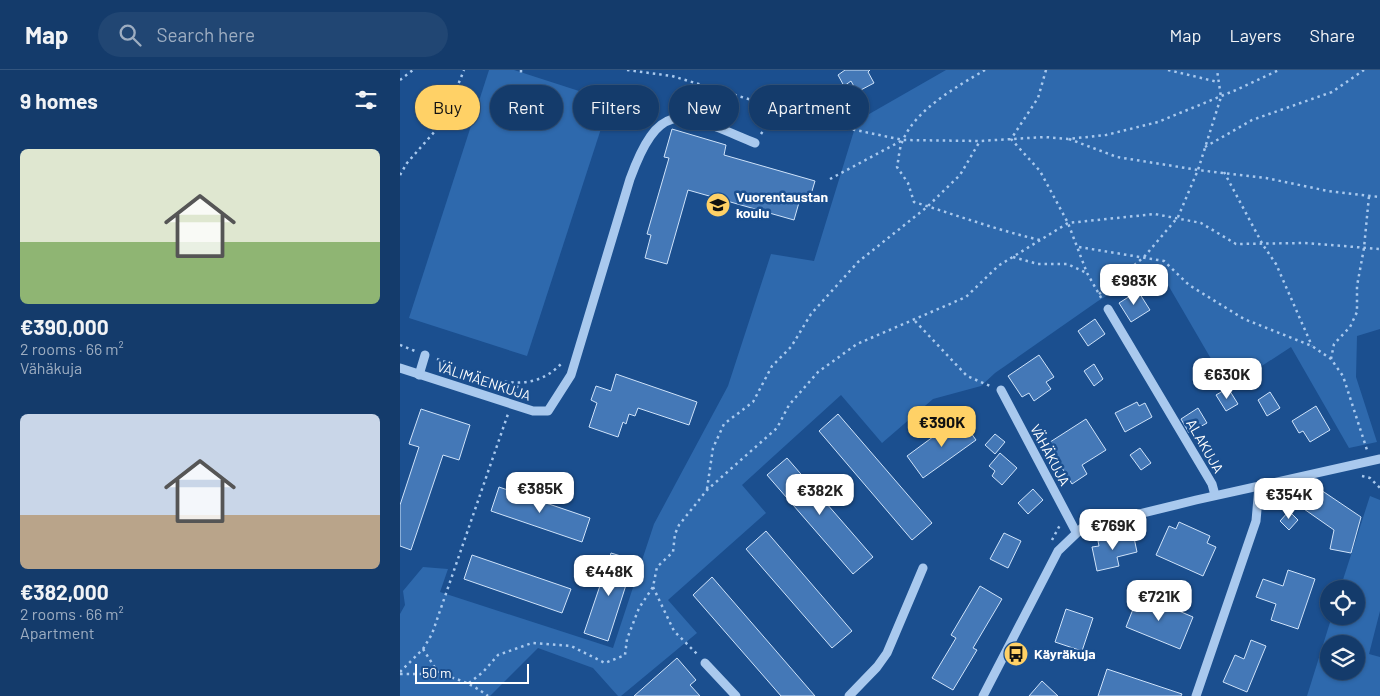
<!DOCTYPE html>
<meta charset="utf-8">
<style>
body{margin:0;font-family:Barlow,sans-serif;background:#214673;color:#f1f3f6;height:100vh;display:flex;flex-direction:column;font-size:19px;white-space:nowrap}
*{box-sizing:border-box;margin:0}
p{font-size:16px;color:#9dadc1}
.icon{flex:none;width:28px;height:28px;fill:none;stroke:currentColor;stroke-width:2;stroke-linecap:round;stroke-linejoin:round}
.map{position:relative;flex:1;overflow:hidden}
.sheet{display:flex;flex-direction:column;background:#143b6b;width:400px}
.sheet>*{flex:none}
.banner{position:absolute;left:15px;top:15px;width:475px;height:45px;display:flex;gap:10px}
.buttons{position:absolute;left:920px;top:510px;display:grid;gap:10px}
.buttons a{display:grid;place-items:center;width:45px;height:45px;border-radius:50%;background:#143b6b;box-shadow:0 1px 4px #0004,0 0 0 1px #33557e;font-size:25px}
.scale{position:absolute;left:15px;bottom:12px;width:114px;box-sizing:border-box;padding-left:5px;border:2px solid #fff;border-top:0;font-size:14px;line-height:18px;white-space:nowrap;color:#fff;-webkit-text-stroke:4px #1b4f8f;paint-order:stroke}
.price{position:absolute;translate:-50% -42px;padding:0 11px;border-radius:10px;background:#fff;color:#222;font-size:16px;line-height:32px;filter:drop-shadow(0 1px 2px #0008)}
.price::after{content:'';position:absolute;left:50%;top:30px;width:15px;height:11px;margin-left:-8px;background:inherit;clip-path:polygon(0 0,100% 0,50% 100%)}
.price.selected{background:#ffd166;color:#111}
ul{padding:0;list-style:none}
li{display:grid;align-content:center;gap:10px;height:265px;padding:0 20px}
li span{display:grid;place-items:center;height:155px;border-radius:8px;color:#555}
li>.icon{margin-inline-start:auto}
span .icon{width:90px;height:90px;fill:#fffc;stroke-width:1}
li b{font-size:21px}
h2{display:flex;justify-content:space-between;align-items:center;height:60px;padding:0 20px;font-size:21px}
.pill{padding:0 18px;border-radius:22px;background:#143b6b;box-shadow:0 1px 4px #0004,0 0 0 1px #33557e;font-size:18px;line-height:45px}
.pill.selected{background:#ffd166;color:#111}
header{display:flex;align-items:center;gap:30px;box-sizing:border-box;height:70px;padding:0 25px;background:#143b6b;border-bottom:1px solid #33557e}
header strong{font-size:24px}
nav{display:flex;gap:28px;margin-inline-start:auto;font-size:18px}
.search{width:350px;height:45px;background:#214673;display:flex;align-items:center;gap:12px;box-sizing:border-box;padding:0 18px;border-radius:28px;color:#9dadc1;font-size:19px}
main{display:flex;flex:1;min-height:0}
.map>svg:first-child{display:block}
</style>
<header>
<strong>Map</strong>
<div class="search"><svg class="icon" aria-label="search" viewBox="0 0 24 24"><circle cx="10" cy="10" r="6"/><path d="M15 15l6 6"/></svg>Search here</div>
<nav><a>Map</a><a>Layers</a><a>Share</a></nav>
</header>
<main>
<section class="sheet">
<h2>9 homes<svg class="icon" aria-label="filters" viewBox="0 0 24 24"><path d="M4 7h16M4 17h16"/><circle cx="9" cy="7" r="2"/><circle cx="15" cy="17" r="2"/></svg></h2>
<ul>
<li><span style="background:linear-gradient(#dfe7d0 60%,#8fb573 0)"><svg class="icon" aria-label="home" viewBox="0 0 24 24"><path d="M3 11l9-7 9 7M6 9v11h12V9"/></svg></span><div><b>€390,000</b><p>2 rooms · 66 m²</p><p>Vähäkuja</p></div></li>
<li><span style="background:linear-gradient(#c9d6e8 65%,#b9a48a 0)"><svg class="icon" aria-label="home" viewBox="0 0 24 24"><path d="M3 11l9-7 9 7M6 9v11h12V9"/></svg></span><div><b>€382,000</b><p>2 rooms · 66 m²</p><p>Apartment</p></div></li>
</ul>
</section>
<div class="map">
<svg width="980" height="626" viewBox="0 0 980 626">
<rect width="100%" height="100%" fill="#1b4f8f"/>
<g fill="#2e69ad" fill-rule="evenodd">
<path d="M89,0H114L210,31L127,286L9,248Z"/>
<path d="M546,0H980V259L957,266L956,307L977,372L949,378L891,277L828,318L757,196L698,231L595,303L581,316L533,329L482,373L441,325L342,415L366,443L268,530L297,563L221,626H218L193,598L138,578L90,626H0V544L5,535L3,521L23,497L48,499L40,522L213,578L254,454L328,316L371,184L414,191L457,51Z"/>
<path d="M970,426L980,430V541L969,584L980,587V626H907L932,546H956V519H940ZM929,574H956V601H929Z"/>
</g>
<g fill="#4478b7" stroke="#cfe3fa">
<path d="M445,0H470L468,2L474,13L457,22L451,11L444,16L438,5Z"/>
<path d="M272,59L326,75L324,85L415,111L409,131L400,129L394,150L288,120L267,194L245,188L251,165L247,164L269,88L264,87Z"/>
<path d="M738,221L750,240L731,252L719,233Z"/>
<path d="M695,249L705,264L688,276L678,261Z"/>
<path d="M639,285L654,307L646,312L651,319L634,331L629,323L622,327L608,306Z"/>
<path d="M694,294L703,309L694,316L684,301Z"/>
<path d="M216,304L297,332L289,355L238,338L235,346L229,344L226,354L223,352L218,367L189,357L197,333L191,330L196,316L211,321Z"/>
<path d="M828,318L838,334L826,341L816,325Z"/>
<path d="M870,322L880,338L867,346L858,330Z"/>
<path d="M737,332L739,336L745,333L752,347L725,362L715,343Z"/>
<path d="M916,336L930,360L910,372L903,361L899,363L892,351Z"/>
<path d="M798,338L807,353L789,363L781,349Z"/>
<path d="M21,339L70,355L59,390L43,385L11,480L0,476V435L19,377L9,374Z"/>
<path d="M438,344L532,453L512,470L419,361Z"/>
<path d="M560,347L576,370L523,408L507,386Z"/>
<path d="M686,349L706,380L682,395L687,404L672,414L647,374Z"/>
<path d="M595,364L605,372L595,384L585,375Z"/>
<path d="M740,378L751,393L741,400L730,385Z"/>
<path d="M600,383L617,398L602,415L592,406L595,401L589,396Z"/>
<path d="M387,388L473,487L453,504L367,405Z"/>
<path d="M99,417L190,448L182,472L91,441Z"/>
<path d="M918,418L961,447L951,483L930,479L934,460L904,439Z"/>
<path d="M633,419L643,430L628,444L618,433Z"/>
<path d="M889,441L898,450L889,460L880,451Z"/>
<path d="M779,452L810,466L807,473L816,477L803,506L756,485L769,456L776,459Z"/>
<path d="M366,461L452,561L432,578L346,479Z"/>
<path d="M604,463L621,471L608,498L590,489Z"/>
<path d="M733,463L737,482L717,487L719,496L697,501L692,477L699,476L698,471Z"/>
<path d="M211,483L234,490L208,571L184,563Z"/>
<path d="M72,485L171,519L162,543L64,509Z"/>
<path d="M888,500L915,509L898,559L871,550L876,534L856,527L863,509L883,516Z"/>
<path d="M312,507L415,626H381L293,525Z"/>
<path d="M580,516L602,529L573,578L577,580L553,620L532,608L556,568L551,565Z"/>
<path d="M739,524L793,547L780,579L726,557Z"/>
<path d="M666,539L693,548L682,581L655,572Z"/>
<path d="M851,570L866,576L847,622L823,612L835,585L844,589Z"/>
<path d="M277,588L296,610L290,615L300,626H234Z"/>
<path d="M707,599L782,624L781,626H698Z"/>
<path d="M642,611L658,626H629Z"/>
</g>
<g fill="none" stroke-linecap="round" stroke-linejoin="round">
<g stroke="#a9c9ee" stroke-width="2.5" stroke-dasharray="2.5 4" stroke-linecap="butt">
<path d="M121,0V3"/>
<path d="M227,0L272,6L441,57L503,70L580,71L645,67L668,69L706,65L758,52L836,20L879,0"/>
<path d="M585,0C558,16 516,39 503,70C499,78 499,88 497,97L508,113L514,132C556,145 597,160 640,170"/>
<path d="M646,0L638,28L611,69L640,101L668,153L687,203L703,231"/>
<path d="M768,0L818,12"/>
<path d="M0,10L13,0"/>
<path d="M361,64L378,38"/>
<path d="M669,69L717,87L798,100L866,108L928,121L980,127"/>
<path d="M805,77L852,50L932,22L964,0"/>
<path d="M824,102L863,175L876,194L912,276"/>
<path d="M0,105L7,93L43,52L64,0"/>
<path d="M430,109L501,71"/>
<path d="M679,177L764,191L789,215L844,249L912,276L931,289L943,306L967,380"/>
<path d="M613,187L638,194H667L687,203"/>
<path d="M699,224L744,187L778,147L798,100L821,27L817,0"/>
<path d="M515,251L567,306L590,316"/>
<path d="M0,275L15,281"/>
<path d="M37,289C80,304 126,332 163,292"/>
<path d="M931,289L934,274L950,257L957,242V216L964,178L969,126"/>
<path d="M115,324L118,314"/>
<path d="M962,406L970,408L980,418"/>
<path d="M307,419L313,378L324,354L353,332L372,296L391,277L411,244L458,192L527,137L560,105L580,71"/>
<path d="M652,470L660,455"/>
<path d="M253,517L274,561L297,584"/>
<path d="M23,579L39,604"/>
<path d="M0,602L23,579L32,564L108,344"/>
<path d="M0,604C37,604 57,603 88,626"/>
<path d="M69,613L83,602L98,585L132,573L171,576L205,593L225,585L227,569L239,538L253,517L257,497L273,482L275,464L279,455L307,420L377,358L389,335L418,302L457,274L566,227L598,196L668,153L755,144L801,153L836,174L905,173L980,179"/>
</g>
<g stroke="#a9c9ee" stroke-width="9">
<path d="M708,239L812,414L815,425"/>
<path d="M0,298L133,341H148L171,305L230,109C261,24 284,44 355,73"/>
<path d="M19,305L25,285"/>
<path d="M601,320L676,462"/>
<path d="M305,593L336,626"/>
<path d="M449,626L477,597L487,583L523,498"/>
<path d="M583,626L658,481L682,458L796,430L980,389"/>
<path d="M796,626L856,451L859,416"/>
</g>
</g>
<defs>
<symbol id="school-disc" viewBox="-11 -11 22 22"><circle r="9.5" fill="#ffd166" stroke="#1b4f8f"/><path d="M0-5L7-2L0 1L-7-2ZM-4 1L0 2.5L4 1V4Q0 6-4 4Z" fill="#111"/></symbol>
<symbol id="bus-disc" viewBox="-11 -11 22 22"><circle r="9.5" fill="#ffd166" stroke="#1b4f8f"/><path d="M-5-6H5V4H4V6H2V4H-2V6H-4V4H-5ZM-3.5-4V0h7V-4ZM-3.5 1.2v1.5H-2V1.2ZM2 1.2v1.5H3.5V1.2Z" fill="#111"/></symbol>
</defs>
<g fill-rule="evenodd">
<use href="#school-disc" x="304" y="121" width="28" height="28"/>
<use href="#bus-disc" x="602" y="570" width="28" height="28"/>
</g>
<g text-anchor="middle" stroke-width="5" stroke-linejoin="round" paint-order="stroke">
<g font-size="14" font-weight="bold" fill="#fff" stroke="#1b4f8f" text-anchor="start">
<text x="336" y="132">Vuorentaustan<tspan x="336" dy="16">koulu</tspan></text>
<text x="634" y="589">Käyräkuja</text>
</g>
<g font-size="14" fill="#fff" stroke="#1b4f8f">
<text transform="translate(84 311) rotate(18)" y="5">VÄLIMÄENKUJA</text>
<text transform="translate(805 376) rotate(60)" y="5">ALAKUJA</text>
<text transform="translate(650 385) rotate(62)" y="5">VÄHÄKUJA</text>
</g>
</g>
</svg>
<div class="buttons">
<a><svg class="icon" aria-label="locate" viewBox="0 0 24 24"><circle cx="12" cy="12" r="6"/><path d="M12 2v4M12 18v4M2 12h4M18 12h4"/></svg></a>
<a><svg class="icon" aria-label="layers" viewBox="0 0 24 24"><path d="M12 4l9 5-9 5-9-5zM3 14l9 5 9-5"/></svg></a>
</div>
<div class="scale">50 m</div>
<b class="price" style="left:734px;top:236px">€983K</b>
<b class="price" style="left:827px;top:330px">€630K</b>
<b class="price selected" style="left:542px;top:378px">€390K</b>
<b class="price" style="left:140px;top:444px">€385K</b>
<b class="price" style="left:420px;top:446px">€382K</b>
<b class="price" style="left:889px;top:450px">€354K</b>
<b class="price" style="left:713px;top:481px">€769K</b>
<b class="price" style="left:209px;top:527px">€448K</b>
<b class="price" style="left:759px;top:552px">€721K</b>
<div class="banner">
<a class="pill selected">Buy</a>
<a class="pill">Rent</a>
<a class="pill">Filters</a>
<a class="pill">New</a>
<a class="pill">Apartment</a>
</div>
</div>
</main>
